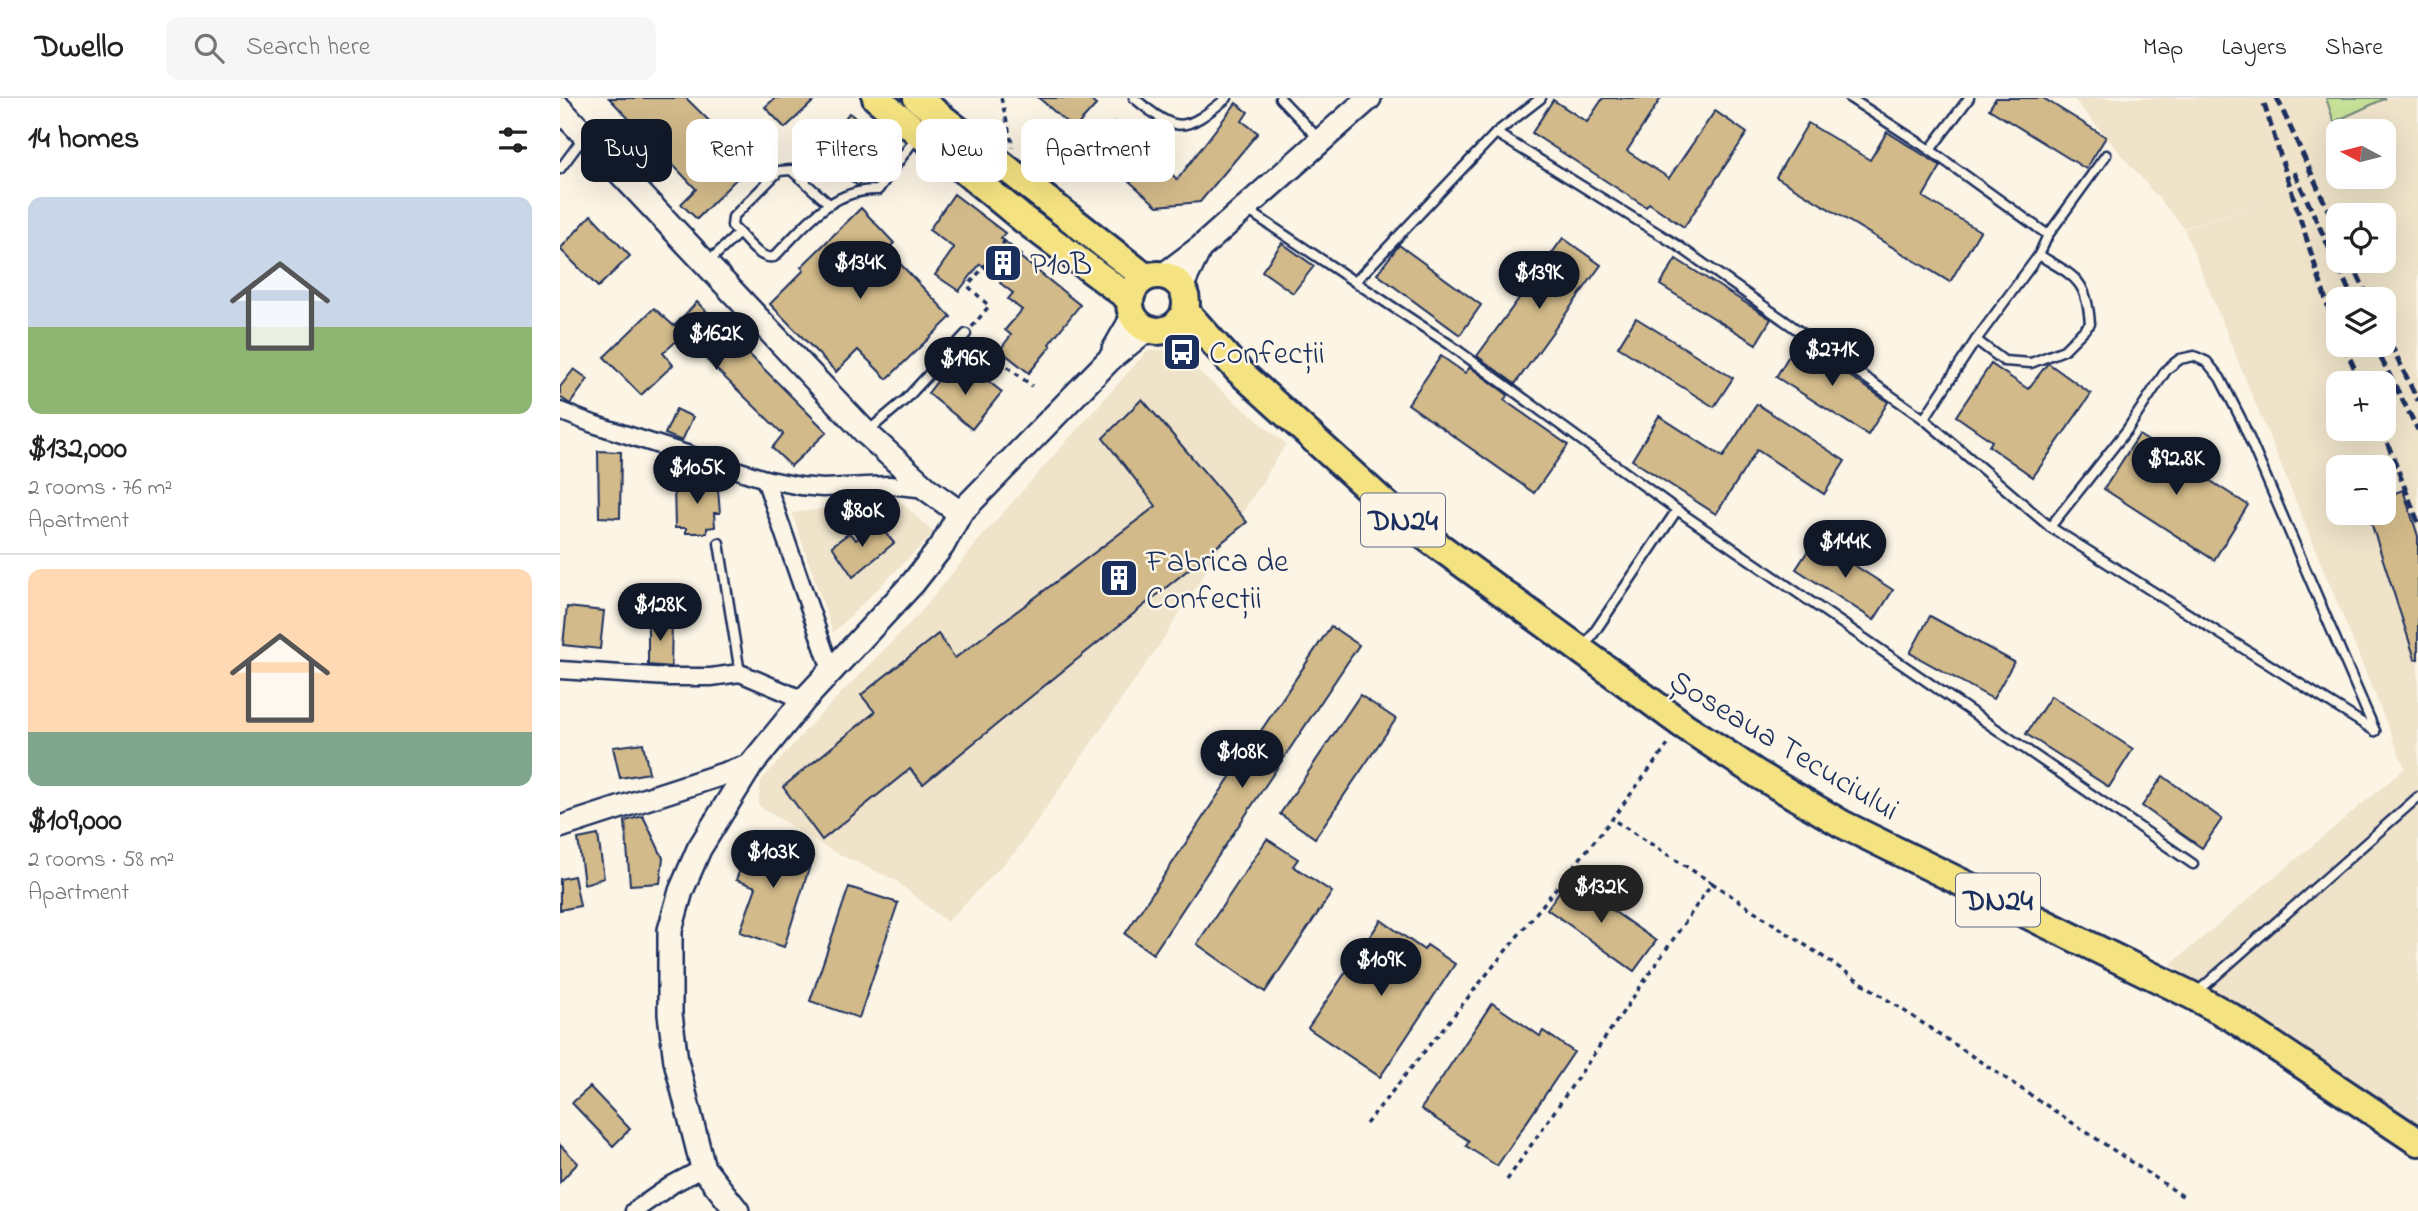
<!DOCTYPE html>
<meta charset="utf-8">
<style>
body{margin:0;font-family:"Indie Flower",sans-serif;background:#f6f6f6;color:#222;height:100vh;display:flex;flex-direction:column;font-size:26px;white-space:nowrap}
*{box-sizing:border-box;margin:0}
p{font-size:23px;color:#767676}
.icon{flex:none;width:38px;height:38px;fill:none;stroke:currentColor;stroke-width:2;stroke-linecap:round;stroke-linejoin:round}
.map{position:relative;flex:1;overflow:hidden}
.details{display:flex;flex-direction:column;background:#fff;width:560px}
.details>*{flex:none}
.top-card{position:absolute;left:21px;top:21px;width:665px;height:63px;display:flex;gap:14px}
.needle{width:46px;rotate:277deg}
.fabs{position:absolute;left:1766px;top:21px;display:grid;gap:14px}
.fabs a{display:grid;place-items:center;width:70px;height:70px;border-radius:14px;background:#fff;box-shadow:0 7px 28px #0002;font-size:35px}
.price{position:absolute;translate:-50% -60px;padding:0 16px;border-radius:24px;background:#111827;color:#fff;font-size:23px;line-height:46px;filter:drop-shadow(0 2px 4px #0008)}
.price::after{content:'';position:absolute;left:50%;top:42px;width:21px;height:16px;margin-left:-10px;background:inherit;clip-path:polygon(0 0,100% 0,50% 100%)}
.price.active{background:#222;color:#fff}
ul{padding:0;list-style:none}
li{display:grid;align-content:center;gap:14px;height:371px;padding:0 28px}
li+li{border-top:2px solid #e0e0e0}
li span{display:grid;place-items:center;height:217px;border-radius:14px;color:#555}
li>.icon{margin-inline-start:auto}
span .icon{width:126px;height:126px;fill:#fffc;stroke-width:1}
li b{font-size:30px}
h2{display:flex;justify-content:space-between;align-items:center;height:84px;padding:0 28px;font-size:30px}
.pill{padding:0 24px;border-radius:14px;background:#fff;box-shadow:0 7px 28px #0002;font-size:24px;line-height:63px}
.pill.active{background:#111827;color:#fff}
header{display:flex;align-items:center;gap:42px;box-sizing:border-box;height:98px;padding:0 35px;background:#fff;border-bottom:2px solid #e0e0e0}
header strong{font-size:33px}
nav{display:flex;gap:38px;margin-inline-start:auto;font-size:24px}
.search{width:490px;height:63px;background:#f6f6f6;display:flex;align-items:center;gap:18px;box-sizing:border-box;padding:0 24px;border-radius:14px;color:#767676;font-size:26px}
main{display:flex;flex:1;min-height:0}
.map>svg:first-child{display:block}
</style>
<header>
<strong>Dwello</strong>
<div class="search"><svg class="icon" aria-label="search" viewBox="0 0 24 24"><circle cx="10" cy="10" r="6"/><path d="M15 15l6 6"/></svg>Search here</div>
<nav><a>Map</a><a>Layers</a><a>Share</a></nav>
</header>
<main>
<section class="details">
<h2>14 homes<svg class="icon" aria-label="filters" viewBox="0 0 24 24"><path d="M4 7h16M4 17h16"/><circle cx="9" cy="7" r="2"/><circle cx="15" cy="17" r="2"/></svg></h2>
<ul>
<li><span style="background:linear-gradient(#c9d6e8 60%,#8fb573 0)"><svg class="icon" aria-label="home" viewBox="0 0 24 24"><path d="M3 11l9-7 9 7M6 9v11h12V9"/></svg></span><div><b>$132,000</b><p>2 rooms · 76 m²</p><p>Apartment</p></div></li>
<li><span style="background:linear-gradient(#ffd9b3 75%,#7fa58c 0)"><svg class="icon" aria-label="home" viewBox="0 0 24 24"><path d="M3 11l9-7 9 7M6 9v11h12V9"/></svg></span><div><b>$109,000</b><p>2 rooms · 58 m²</p><p>Apartment</p></div></li>
</ul>
</section>
<div class="map">
<svg width="1858" height="1113" viewBox="0 0 1858 1113">
<rect width="100%" height="100%" fill="#fcf5e5"/>
<filter id="ink" filterUnits="userSpaceOnUse"><feTurbulence type="fractalNoise" baseFrequency=".0143" numOctaves="2"/><feDisplacementMap in="SourceGraphic" scale="14" xChannelSelector="R" yChannelSelector="G"/><feConvolveMatrix kernelMatrix="1 2 1 2 8 2 1 2 1" color-interpolation-filters="sRGB"/></filter>
<g filter="url(#ink)">
<g fill="#efe3ca" fill-rule="evenodd">
<path d="M1513,0H1765L1773,25L1826,0H1858V1057L1611,866L1845,670L1624,131L1701,105L1624,130ZM1778,33H1824V79H1778ZM1778,117H1824V163H1778ZM1778,201H1824V247H1778ZM1778,285H1824V331H1778ZM1778,369H1824V415H1778Z"/>
<path d="M611,251L726,346L602,543L457,752L387,824L335,782L270,752L202,710L198,707L201,683L253,624L361,514L424,436L587,253Z"/>
<path d="M338,401L374,435L273,535L232,415Z"/>
</g>
<path fill="#c7e198" stroke="#71887b" stroke-width="2" d="M1766,0H1826L1774,24Z"/>
<g fill="#d2ba8a" stroke="#1b2f5e" stroke-width="2">
<path d="M49,0H126L192,65L137,121L121,106L136,91Z"/>
<path d="M215,0H257L225,30L205,9Z"/>
<path d="M479,0H528L536,7L514,31Z"/>
<path d="M1043,0H1101L1067,53L1109,80L1155,13L1187,35L1124,129L1089,105L1086,109L972,35L993,2L1027,24Z"/>
<path d="M1436,0H1483L1546,39L1526,71L1429,11Z"/>
<path d="M676,5L688,14L682,23L698,35L640,104L597,108L533,51L555,24L605,68L617,82Z"/>
<path d="M289,15L310,30L306,36L326,50L298,88L258,58Z"/>
<path d="M1248,25L1310,62L1327,34L1381,68L1363,99L1420,133L1390,184L1216,79Z"/>
<path d="M394,96L445,135L441,140L461,157L460,159L520,207L489,246L491,248L469,275L440,252L451,237L445,232L462,212L448,201L453,195L440,185L441,183L420,166L399,193L375,177L394,150L369,132Z"/>
<path d="M301,110L334,145L327,152L391,219L327,281L298,252L276,274L210,206L244,172L241,169Z"/>
<path d="M31,117L70,158L38,189L0,151Z"/>
<path d="M1003,140L1041,167L955,286L917,258Z"/>
<path d="M722,145L754,168L733,195L702,173Z"/>
<path d="M839,147L921,207L900,237L817,176Z"/>
<path d="M1116,161L1211,221L1196,246L1100,187Z"/>
<path d="M137,204L267,334L231,368L212,350L223,336L122,238L103,255L113,267L81,297L44,259L94,210L114,228Z"/>
<path d="M1076,220L1173,280L1154,309L1058,249Z"/>
<path d="M1238,243L1328,304L1308,337L1216,279Z"/>
<path d="M881,258L905,275L910,269L948,297L944,302L1008,347L974,395L848,306Z"/>
<path d="M1488,265L1531,296L1473,379L1429,348L1432,343L1396,318L1431,266L1468,291Z"/>
<path d="M14,271L28,281L10,306L0,299V289Z"/>
<path d="M387,271L409,289L419,276L442,294L412,331L368,295Z"/>
<path d="M582,301L687,424L363,686L350,671L262,742L223,689L315,614L301,597L378,536L395,560L596,408L543,340Z"/>
<path d="M1197,306L1285,363L1264,396L1197,352L1156,416L1072,362L1099,318L1163,359Z"/>
<path d="M116,311L133,319L122,343L105,336Z"/>
<path d="M1579,337L1688,407L1654,462L1544,391Z"/>
<path d="M38,353L61,354L60,420L39,419Z"/>
<path d="M157,380L160,415H154L155,429L147,430V435H126V430H115L114,389Z"/>
<path d="M1843,392L1858,438V561H1855L1808,415H1824V399Z"/>
<path d="M317,425L334,445L293,479L272,448L289,435L296,442Z"/>
<path d="M1255,442L1333,492L1314,522L1236,471Z"/>
<path d="M7,509L44,513L40,551L3,547Z"/>
<path d="M1370,518L1454,564L1433,601L1350,555Z"/>
<path d="M88,522H112L111,569L88,567Z"/>
<path d="M771,528L799,547L593,856L565,836Z"/>
<path d="M800,597L836,621L755,740L720,716Z"/>
<path d="M1491,598L1573,651L1549,689L1466,636Z"/>
<path d="M83,645L89,675L60,680L53,649Z"/>
<path d="M1603,678L1662,721L1642,750L1582,708Z"/>
<path d="M83,718L103,760L100,785L70,787L65,723Z"/>
<path d="M38,737L44,780L24,786L18,741Z"/>
<path d="M201,740L253,758L224,849L180,834L196,789L176,782L186,756L195,759Z"/>
<path d="M707,741L738,761L733,768L772,794L705,894L637,846Z"/>
<path d="M14,778L20,808L0,812V781Z"/>
<path d="M1008,781L1096,843L1074,873L987,811Z"/>
<path d="M289,789L338,805L299,920L250,903Z"/>
<path d="M821,822L864,852L867,847L895,866L820,979L748,930Z"/>
<path d="M932,905L980,938L983,933L1014,954L937,1068L906,1048L909,1043L861,1011Z"/>
<path d="M30,989L70,1031L53,1048L12,1005Z"/>
<path d="M0,1047L18,1065L0,1084Z"/>
</g>
<g fill="none" stroke-linecap="round" stroke-linejoin="round">
<defs>
<g id="service">
<path d="M574,0C618,36 623,35 667,0"/>
<path d="M720,0L759,41"/>
<path d="M981,0L936,35L1117,147L1364,321L1490,429L1815,633"/>
<path d="M1290,0L1370,52L1409,0"/>
<path d="M936,35L795,184L889,246L1117,412L1023,551"/>
<path d="M1370,52L1488,137L1546,57"/>
<path d="M0,71L23,40"/>
<path d="M686,111L795,184"/>
<path d="M179,135L172,128L173,119L219,73L231,72L268,105"/>
<path d="M147,165L179,135C188,144 200,162 214,159C245,128 270,91 318,92L357,38"/>
<path d="M1416,242L1479,157"/>
<path d="M1364,321L1416,242L1444,263L1471,265L1504,252L1530,226C1527,181 1515,179 1479,157L1488,137"/>
<path d="M308,333L346,301L406,236"/>
<path d="M1117,412L1633,766"/>
<path d="M1490,429L1567,332L1607,271L1620,261L1634,258L1647,264L1660,280L1681,321L1815,633"/>
<path d="M159,445L180,575"/>
<path d="M1635,896L1858,699"/>
</g>
<g id="minor">
<path d="M0,313L33,326L205,381L240,388L263,390L329,387L367,391"/>
<path d="M205,381L271,572"/>
<path d="M0,572L108,579H151L180,575L244,602"/>
<path d="M74,1113L113,1086L143,1070"/>
</g>
<path id="tertiary" d="M0,729L191,667"/>
<g id="secondary">
<path d="M0,11L306,335L367,391L400,415"/>
<path d="M604,177L640,150L809,0"/>
<path d="M621,189L637,156"/>
<path d="M554,252L573,219"/>
<path d="M177,1113L143,1070L116,963L110,916V832L121,793L139,751L191,667L244,602L353,485L382,448L400,415L550,261L587,231"/>
</g>
<g id="primary">
<path d="M316,0L463,121L570,201"/>
<path d="M357,0L585,179"/>
<circle cx="598" cy="205" r="28"/>
<path d="M625,213L679,273L843,422L1123,627L1199,677L1282,726L1633,898L1671,919L1858,1044"/>
</g>
</defs>
<use href="#service" stroke="#1b2f5e" stroke-width="13"/>
<use href="#minor" stroke="#1b2f5e" stroke-width="21"/>
<use href="#tertiary" stroke="#1b2f5e" stroke-width="26"/>
<use href="#secondary" stroke="#1b2f5e" stroke-width="28"/>
<use href="#primary" stroke="#1b2f5e" stroke-width="32"/>
<g stroke="#1b2f5e" stroke-width="3.5" stroke-dasharray="5 5" stroke-linecap="butt">
<path d="M441,0L453,49"/>
<path d="M412,229L429,208L408,188L448,139"/>
<path d="M416,244L472,288"/>
<path d="M1152,785L1624,1099"/>
<path d="M806,1026L1052,721L1110,644"/>
<path d="M947,1082L1152,785L1052,721"/>
</g>
<use href="#service" stroke="#fcf5e5" stroke-width="8"/>
<use href="#minor" stroke="#fcf5e5" stroke-width="16"/>
<use href="#tertiary" stroke="#fcf5e5" stroke-width="21"/>
<use href="#secondary" stroke="#fcf5e5" stroke-width="23"/>
<use href="#primary" stroke="#f5e382" stroke-width="26"/>
<g stroke="#1b2f5e" stroke-width="5" stroke-dasharray="10 5" stroke-linecap="butt">
<path d="M1717,0L1778,134"/>
<path d="M1704,6L1770,215L1778,234"/>
<path d="M1734,74L1793,201"/>
<path d="M1791,163L1809,201"/>
<path d="M1824,232L1858,303"/>
<path d="M1784,247L1801,285"/>
<path d="M1814,247L1858,332"/>
<path d="M1822,331L1858,424"/>
</g>
</g>
</g>
<defs>
<symbol id="building-square" viewBox="-11 -11 22 22"><rect x="-9" y="-9" width="18" height="18" rx="4" fill="#1b2f5e" stroke="#fcf5e5"/><path d="M-4-6H4V6H1V3H-1V6H-4ZM-2.5-4.3h1.7v1.8h-1.7ZM.8-4.3h1.7v1.8H.8ZM-2.5-1h1.7V.8h-1.7ZM.8-1h1.7V.8H.8Z" fill="#fff"/></symbol>
<symbol id="bus-square" viewBox="-11 -11 22 22"><rect x="-9" y="-9" width="18" height="18" rx="4" fill="#1b2f5e" stroke="#fcf5e5"/><path d="M-5-6H5V4H4V6H2V4H-2V6H-4V4H-5ZM-3.5-4V0h7V-4ZM-3.5 1.2v1.5H-2V1.2ZM2 1.2v1.5H3.5V1.2Z" fill="#fff"/></symbol>
</defs>
<g fill-rule="evenodd">
<use href="#building-square" x="421" y="143" width="44" height="44"/>
<use href="#bus-square" x="600" y="232" width="44" height="44"/>
<use href="#building-square" x="537" y="458" width="44" height="44"/>
</g>
<g text-anchor="middle" stroke-width="5" stroke-linejoin="round" paint-order="stroke">
<g fill="#fcf5e5" stroke="#5e6a86" stroke-width="2">
<rect x="801" y="395.5" width="84" height="53" rx="5"/>
<rect x="1396" y="775.5" width="84" height="53" rx="5"/>
</g>
<g font-size="30" font-weight="bold" fill="#1b2f5e">
<text x="843" y="432">DN24</text>
<text x="1438" y="812">DN24</text>
</g>
<g font-size="32" fill="#1b2f5e" stroke="#fcf5e5" text-anchor="start">
<text x="470" y="176">P10B</text>
<text x="649" y="265">Confecții</text>
<text x="586" y="473">Fabrica de<tspan x="586" dy="37">Confecții</tspan></text>
</g>
<g font-size="32" fill="#1b2f5e" stroke="#fcf5e5">
<text transform="translate(1225 646) rotate(31)" y="11">Șoseaua Tecuciului</text>
</g>
</g>
</svg>
<div class="fabs">
<a><svg class="needle" viewBox="-14 -14 28 28"><path d="M0-13l5 13h-10z" fill="#e53935"/><path d="M0 13l5-13h-10z" fill="#767676"/></svg></a>
<a><svg class="icon" aria-label="locate" viewBox="0 0 24 24"><circle cx="12" cy="12" r="6"/><path d="M12 2v4M12 18v4M2 12h4M18 12h4"/></svg></a>
<a><svg class="icon" aria-label="layers" viewBox="0 0 24 24"><path d="M12 4l9 5-9 5-9-5zM3 14l9 5 9-5"/></svg></a>
<a>+</a>
<a>−</a>
</div>
<b class="price" style="left:300px;top:203px">$134K</b>
<b class="price" style="left:979px;top:213px">$139K</b>
<b class="price" style="left:156px;top:274px">$162K</b>
<b class="price" style="left:1272px;top:290px">$271K</b>
<b class="price" style="left:405px;top:299px">$196K</b>
<b class="price" style="left:1616px;top:399px">$92.8K</b>
<b class="price" style="left:137px;top:408px">$105K</b>
<b class="price" style="left:302px;top:451px">$80K</b>
<b class="price" style="left:1285px;top:482px">$144K</b>
<b class="price" style="left:100px;top:545px">$128K</b>
<b class="price" style="left:682px;top:692px">$108K</b>
<b class="price" style="left:213px;top:792px">$103K</b>
<b class="price active" style="left:1041px;top:827px">$132K</b>
<b class="price" style="left:821px;top:900px">$109K</b>
<div class="top-card">
<a class="pill active">Buy</a>
<a class="pill">Rent</a>
<a class="pill">Filters</a>
<a class="pill">New</a>
<a class="pill">Apartment</a>
</div>
</div>
</main>
